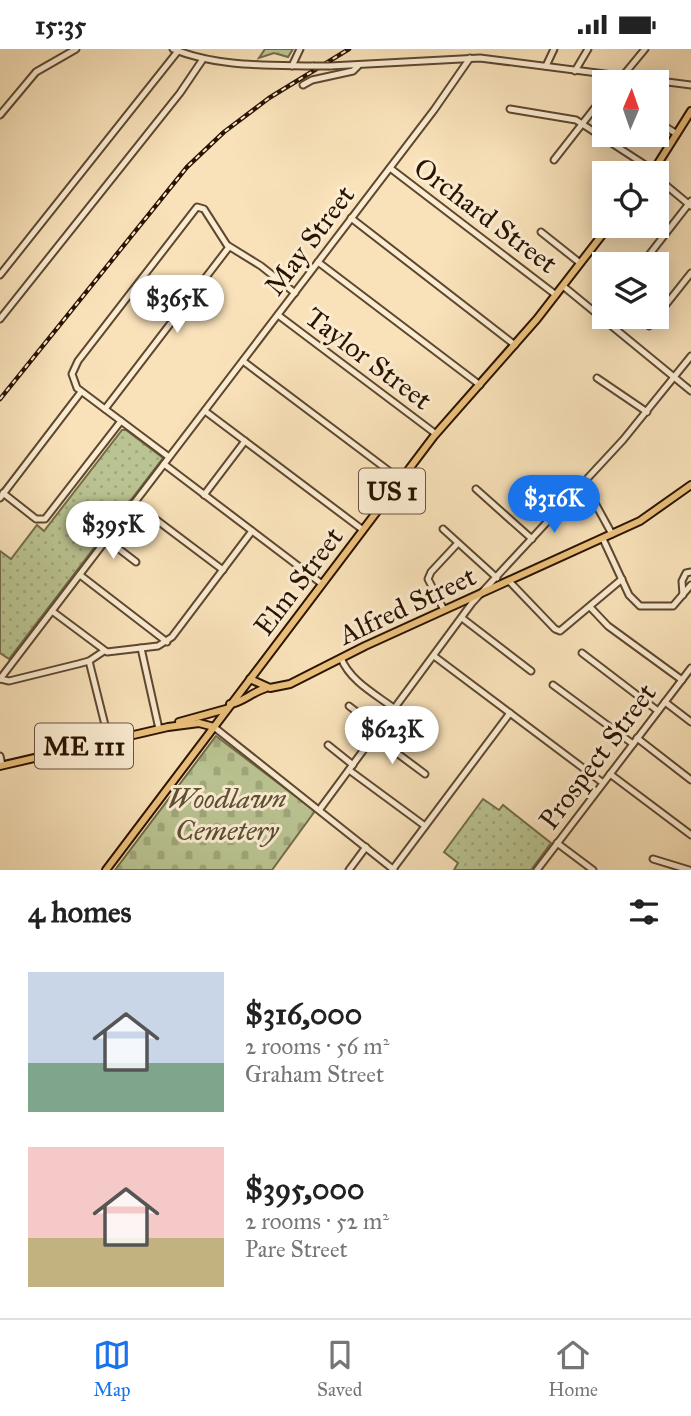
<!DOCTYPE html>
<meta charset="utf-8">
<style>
body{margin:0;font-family:"IM FELL Great Primer",serif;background:#f2f2f2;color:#222;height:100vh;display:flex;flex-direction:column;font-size:26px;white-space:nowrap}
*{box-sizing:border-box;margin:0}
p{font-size:23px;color:#767676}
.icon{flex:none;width:38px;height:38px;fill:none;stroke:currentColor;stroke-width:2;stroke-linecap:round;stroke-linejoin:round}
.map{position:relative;height:821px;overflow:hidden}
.side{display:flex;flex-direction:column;background:#fff;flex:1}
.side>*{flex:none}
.needle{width:46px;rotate:2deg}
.fabs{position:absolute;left:592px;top:21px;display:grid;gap:14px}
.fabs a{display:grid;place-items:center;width:77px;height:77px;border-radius:0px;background:#fff;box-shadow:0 4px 18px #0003;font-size:35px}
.price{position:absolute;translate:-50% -60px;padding:0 16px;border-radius:24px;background:#fff;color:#222;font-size:23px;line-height:46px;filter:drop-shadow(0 2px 4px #0008)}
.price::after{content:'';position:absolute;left:50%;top:42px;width:21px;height:16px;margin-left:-10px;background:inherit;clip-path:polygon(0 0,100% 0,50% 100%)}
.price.active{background:#1a73e8;color:#fff}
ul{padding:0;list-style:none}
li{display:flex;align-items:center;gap:21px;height:175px;padding:0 28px}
li span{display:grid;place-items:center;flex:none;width:196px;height:140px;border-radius:0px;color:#555}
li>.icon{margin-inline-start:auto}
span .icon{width:84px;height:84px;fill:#fffc;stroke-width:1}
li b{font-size:30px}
h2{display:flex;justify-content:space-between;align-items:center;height:84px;padding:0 28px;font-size:30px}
.status{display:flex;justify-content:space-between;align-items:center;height:49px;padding:0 35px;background:#fff;direction:ltr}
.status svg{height:19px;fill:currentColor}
.dock{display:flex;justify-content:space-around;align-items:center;height:98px;border-top:2px solid #e0e0e0;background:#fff;font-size:19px;color:#767676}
.dock a{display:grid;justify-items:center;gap:4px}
.dock .active{color:#1a73e8}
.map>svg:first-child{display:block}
</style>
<div class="status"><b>15:35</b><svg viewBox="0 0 49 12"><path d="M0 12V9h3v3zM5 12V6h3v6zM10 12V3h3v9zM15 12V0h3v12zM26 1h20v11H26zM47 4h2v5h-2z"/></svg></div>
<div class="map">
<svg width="691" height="821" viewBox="0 0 691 821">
<defs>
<pattern id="forest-firs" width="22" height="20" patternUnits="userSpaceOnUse" patternTransform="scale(1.75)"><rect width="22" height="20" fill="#bac492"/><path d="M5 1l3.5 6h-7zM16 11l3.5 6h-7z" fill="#a0a87c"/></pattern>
<pattern id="cemetery-stones" width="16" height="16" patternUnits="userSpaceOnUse" patternTransform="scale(1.75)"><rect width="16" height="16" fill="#bac492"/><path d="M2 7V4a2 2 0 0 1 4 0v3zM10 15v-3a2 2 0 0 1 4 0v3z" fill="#a0a87c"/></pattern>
<pattern id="park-dots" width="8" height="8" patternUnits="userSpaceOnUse" patternTransform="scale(1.75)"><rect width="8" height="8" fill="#bac492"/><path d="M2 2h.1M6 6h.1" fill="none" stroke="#a0a87c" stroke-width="1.8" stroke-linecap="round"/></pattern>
</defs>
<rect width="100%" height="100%" fill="#f9e2ba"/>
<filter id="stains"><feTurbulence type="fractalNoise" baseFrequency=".00286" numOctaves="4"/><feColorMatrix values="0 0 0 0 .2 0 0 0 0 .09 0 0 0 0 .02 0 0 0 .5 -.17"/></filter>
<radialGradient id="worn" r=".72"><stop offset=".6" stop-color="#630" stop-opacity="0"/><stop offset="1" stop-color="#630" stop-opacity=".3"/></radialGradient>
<path fill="url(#forest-firs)" stroke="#726c4a" stroke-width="2" d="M265,0H293L288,8L274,4L259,9Z"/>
<path fill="url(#cemetery-stones)" stroke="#726c4a" stroke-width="2" d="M216,687L315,762L272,821H115Z"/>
<g fill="url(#park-dots)" stroke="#726c4a" stroke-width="2">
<path d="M122,381H126L163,409L9,610L0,604V502L11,510L37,476L44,482Z"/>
<path d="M483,750L499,761L503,756L551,794L531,821H454L458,814L444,803Z"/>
</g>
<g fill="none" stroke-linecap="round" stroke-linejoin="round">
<defs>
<g id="minor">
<path d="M173,0C217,18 266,16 313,17"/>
<path d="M292,17L300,0"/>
<path d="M330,17L480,9L691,36"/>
<path d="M546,17L554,0"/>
<path d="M575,22L588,0"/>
<path d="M615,33L626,23L645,0"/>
<path d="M303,36L312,31L353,22L358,17"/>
<path d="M510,60L576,71L650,119L654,124"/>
<path d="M0,66L36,23L76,0"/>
<path d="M656,72L677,85"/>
<path d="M554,111L604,47"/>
<path d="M390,119L556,246"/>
<path d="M656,128L691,157"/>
<path d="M351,169L515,296"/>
<path d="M541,183L580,214"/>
<path d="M318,213L480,336"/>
<path d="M642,215L691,152"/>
<path d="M0,226L178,2"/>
<path d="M563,237L691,342"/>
<path d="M278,266L436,385"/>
<path d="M639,268L649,277L691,224"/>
<path d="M0,270L180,44L203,10"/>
<path d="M243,312L401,431"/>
<path d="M597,329L647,363"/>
<path d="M105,360L229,198"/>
<path d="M205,362L363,481"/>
<path d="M169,408L77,339L72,325L78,312L197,158L204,160L227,196L261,217L295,244"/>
<path d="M164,415L322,535"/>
<path d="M584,434L612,485"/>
<path d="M476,440L532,490"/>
<path d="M3,444L36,470H45L121,372"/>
<path d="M204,446L245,392"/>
<path d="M0,449L81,343"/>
<path d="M134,454L223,521"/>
<path d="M443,480L497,529"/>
<path d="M106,490L136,513"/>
<path d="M603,490L629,546L640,557H673L691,536"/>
<path d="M80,526L167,593"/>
<path d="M509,532L555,580L560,582L622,530"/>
<path d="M683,546L682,532L686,524L691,523"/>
<path d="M590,558L608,577L682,631"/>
<path d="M444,561L428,530L431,523L458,494"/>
<path d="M52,562L107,603L158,597L172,588L252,482"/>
<path d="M462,569L531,622"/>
<path d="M141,599L159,680"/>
<path d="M582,604L658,662"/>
<path d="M434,607L603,734"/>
<path d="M341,609C350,632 375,645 395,660"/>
<path d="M89,612L109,692"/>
<path d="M0,630L434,61L470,9"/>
<path d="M0,630L9,632L78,615L89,612L104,602"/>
<path d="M553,636L633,695"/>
<path d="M665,653L691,673"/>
<path d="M349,657L379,680"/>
<path d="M214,678L394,821"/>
<path d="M374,687L425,725"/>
<path d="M637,689L691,731"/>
<path d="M328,696L353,716"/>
<path d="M0,707L2,716"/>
<path d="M349,721L425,777"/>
<path d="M610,725L691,786"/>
<path d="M320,760L472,554L623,391L691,307"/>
<path d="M557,794L593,821"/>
<path d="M653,810L689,821"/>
<path d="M393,820L510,664"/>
<path d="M349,821L366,798"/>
<path d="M537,821L691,619"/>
</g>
<g id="major">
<path d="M652,124L691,62"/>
<path d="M250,630L270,639L290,635L365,597L640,472L691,436"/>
<path d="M230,655C242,654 252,643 266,639"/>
<path d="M179,673L226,660"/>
<path d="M0,717L168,678L199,674L214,678"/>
<path d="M106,821L434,387L537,270L609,177"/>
</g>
</defs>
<use href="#minor" stroke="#5d472f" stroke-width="9"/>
<use href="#major" stroke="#291301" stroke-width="10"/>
<use href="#minor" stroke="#fbecd2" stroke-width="5"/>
<use href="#major" stroke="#ecc17d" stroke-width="6"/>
<defs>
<path id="rail" d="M0,350L187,118L224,83L269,49L349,0"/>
</defs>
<use href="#rail" stroke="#291301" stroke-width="4.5"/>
<use href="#rail" stroke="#fbecd2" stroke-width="2" stroke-dasharray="5" stroke-linecap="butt"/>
<defs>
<path id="minor-bridge" d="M313,17H330"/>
</defs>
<use href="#minor-bridge" stroke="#5d472f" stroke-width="9" stroke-linecap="butt"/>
<use href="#minor-bridge" stroke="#fbecd2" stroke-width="5"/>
</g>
<g text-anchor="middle" stroke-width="6" stroke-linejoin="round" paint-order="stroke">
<g fill="#fbecd2" stroke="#685440" stroke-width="2">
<rect x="359" y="419.5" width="66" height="45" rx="5"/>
<rect x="35" y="674.5" width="98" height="45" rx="5"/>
</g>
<g font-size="26" font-weight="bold" fill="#291301">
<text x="392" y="451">US 1</text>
<text x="84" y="706">ME 111</text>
</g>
<g font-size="28" fill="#291301" stroke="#fbecd2">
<text transform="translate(486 166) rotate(37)" y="10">Orchard Street</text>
<text transform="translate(309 191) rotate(-53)" y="10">May Street</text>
<text transform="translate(369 309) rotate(37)" y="10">Taylor Street</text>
<text transform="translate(298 532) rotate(-53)" y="10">Elm Street</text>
<text transform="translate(407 556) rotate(-25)" y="10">Alfred Street</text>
<text transform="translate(597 707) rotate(-53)" y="10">Prospect Street</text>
</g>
<g font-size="28" font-style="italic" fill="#5c5134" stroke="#fbecd2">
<text x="227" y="759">Woodlawn<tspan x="227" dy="32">Cemetery</tspan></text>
</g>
</g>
<rect width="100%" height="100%" filter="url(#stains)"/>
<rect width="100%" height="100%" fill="url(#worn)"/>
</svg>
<div class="fabs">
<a><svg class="needle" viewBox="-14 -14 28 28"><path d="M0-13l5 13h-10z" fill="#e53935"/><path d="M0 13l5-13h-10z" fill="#767676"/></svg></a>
<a><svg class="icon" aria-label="locate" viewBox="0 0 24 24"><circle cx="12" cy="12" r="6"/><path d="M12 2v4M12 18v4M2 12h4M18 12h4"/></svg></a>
<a><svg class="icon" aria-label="layers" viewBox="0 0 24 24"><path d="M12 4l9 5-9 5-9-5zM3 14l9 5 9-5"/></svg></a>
</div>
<b class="price" style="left:177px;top:286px">$365K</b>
<b class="price active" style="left:554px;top:486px">$316K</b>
<b class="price" style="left:113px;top:512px">$395K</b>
<b class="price" style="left:392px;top:717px">$623K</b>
</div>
<section class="side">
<h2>4 homes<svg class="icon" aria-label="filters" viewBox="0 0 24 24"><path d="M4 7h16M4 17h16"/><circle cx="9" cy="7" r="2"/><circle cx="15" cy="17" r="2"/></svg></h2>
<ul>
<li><span style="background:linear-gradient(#c9d6e8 65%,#7fa58c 0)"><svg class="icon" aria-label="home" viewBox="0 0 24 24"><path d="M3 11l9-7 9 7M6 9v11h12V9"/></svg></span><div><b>$316,000</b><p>2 rooms · 56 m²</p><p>Graham Street</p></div></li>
<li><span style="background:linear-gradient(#f6c9c9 65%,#c2b280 0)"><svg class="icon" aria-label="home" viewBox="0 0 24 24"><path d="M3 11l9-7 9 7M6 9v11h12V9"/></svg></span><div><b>$395,000</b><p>2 rooms · 52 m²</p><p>Pare Street</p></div></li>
</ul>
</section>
<nav class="dock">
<a class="active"><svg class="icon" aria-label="map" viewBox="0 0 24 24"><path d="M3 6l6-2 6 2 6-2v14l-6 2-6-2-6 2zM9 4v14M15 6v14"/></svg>Map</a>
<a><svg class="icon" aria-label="saved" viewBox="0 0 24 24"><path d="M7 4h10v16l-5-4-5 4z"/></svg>Saved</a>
<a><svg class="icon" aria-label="home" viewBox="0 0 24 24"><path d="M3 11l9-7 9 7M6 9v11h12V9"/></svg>Home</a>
</nav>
